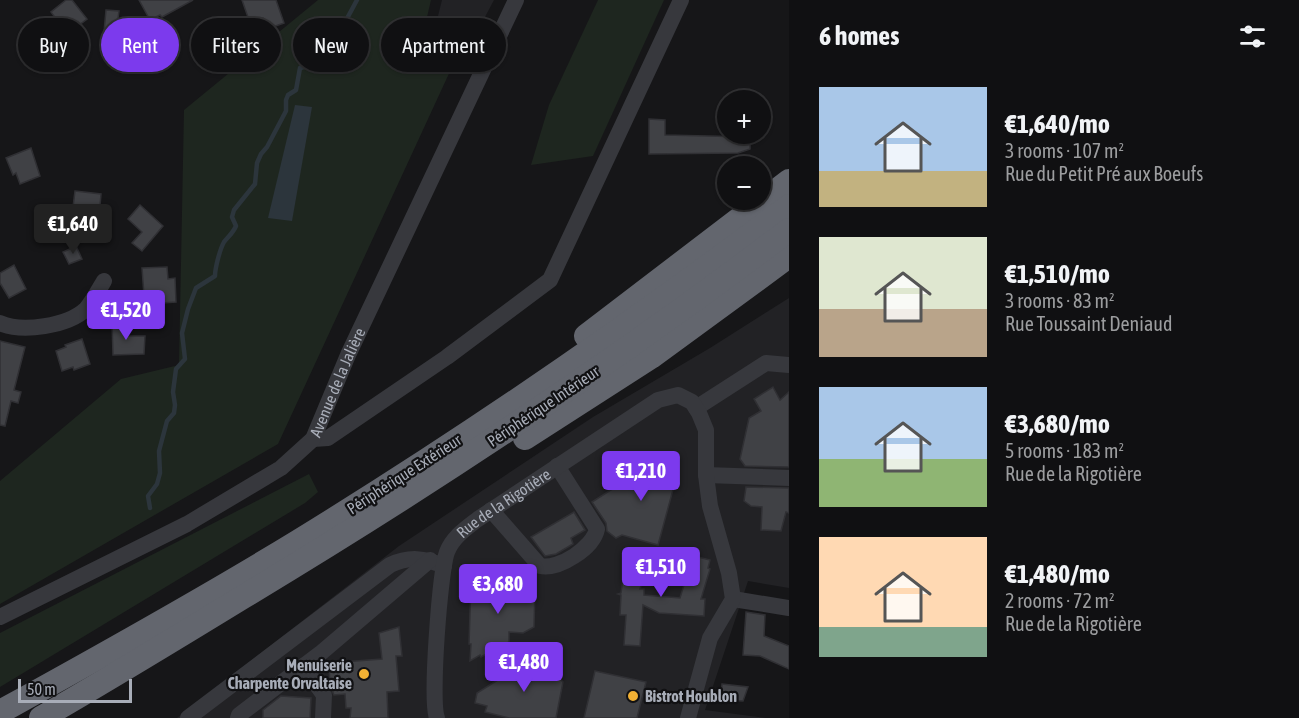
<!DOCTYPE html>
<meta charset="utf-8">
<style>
body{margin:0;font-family:"Asap Condensed",sans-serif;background:#19191b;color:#f1f3f6;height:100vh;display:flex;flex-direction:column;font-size:22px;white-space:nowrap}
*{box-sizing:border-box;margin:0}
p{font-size:20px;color:#9c9d9f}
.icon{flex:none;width:33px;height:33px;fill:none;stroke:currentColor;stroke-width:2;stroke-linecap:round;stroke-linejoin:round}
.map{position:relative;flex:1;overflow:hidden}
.sheet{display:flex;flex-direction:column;background:#101012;width:510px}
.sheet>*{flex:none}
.top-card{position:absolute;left:18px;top:18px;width:570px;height:54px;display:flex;gap:12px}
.tools{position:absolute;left:717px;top:90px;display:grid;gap:12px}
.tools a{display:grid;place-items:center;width:54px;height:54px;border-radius:50%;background:#101012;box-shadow:0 2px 4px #0004,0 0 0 2px #303032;font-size:30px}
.scale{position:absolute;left:18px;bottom:15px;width:114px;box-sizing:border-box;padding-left:6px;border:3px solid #a8adb8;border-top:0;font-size:16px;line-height:21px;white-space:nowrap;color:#a8adb8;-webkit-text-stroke:4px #111113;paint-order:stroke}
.price{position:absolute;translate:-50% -51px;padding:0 14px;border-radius:6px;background:#7c3aed;color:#fff;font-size:20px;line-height:39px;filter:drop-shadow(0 2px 3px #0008)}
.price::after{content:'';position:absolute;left:50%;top:36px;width:18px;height:14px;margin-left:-9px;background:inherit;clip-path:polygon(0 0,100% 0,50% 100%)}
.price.current{background:#222;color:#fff}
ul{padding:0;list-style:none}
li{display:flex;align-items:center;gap:18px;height:150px;padding:0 30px}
li span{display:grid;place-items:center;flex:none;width:168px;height:120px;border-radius:0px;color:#555}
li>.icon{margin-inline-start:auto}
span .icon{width:72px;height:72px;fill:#fffc;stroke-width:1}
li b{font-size:26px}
h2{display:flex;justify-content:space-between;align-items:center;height:72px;padding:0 30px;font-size:26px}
.chip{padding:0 21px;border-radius:27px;background:#101012;box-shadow:0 2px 4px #0004,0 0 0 2px #303032;font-size:21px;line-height:54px}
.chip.current{background:#7c3aed;color:#fff}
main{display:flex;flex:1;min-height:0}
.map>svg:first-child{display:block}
</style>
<main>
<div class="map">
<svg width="789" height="718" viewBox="0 0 789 718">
<rect width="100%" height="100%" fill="#161618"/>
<g fill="#222225">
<path d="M442,0H494L469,47L435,28Z"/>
<path d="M789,298V588L748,581L705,710L766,718H177L399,546L593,417L710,348Z"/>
</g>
<g fill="#1e261f">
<path d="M318,0H431L424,30L458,54L278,444L0,604V481L121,379L179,365L184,110Z"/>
<path d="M598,0H664L593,156L531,165L549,105Z"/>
<path d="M309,474L318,492L305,503L0,687V633Z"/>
</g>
<path fill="#2c353c" d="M295,105L312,107L292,221L268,218Z"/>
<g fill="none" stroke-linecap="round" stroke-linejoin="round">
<path stroke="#2c353c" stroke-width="4.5" d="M150,508L148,496L157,484L160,473L159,451L167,421L174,413L175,405L173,392L176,369L185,359L182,333L188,309L196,288L215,276C215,268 220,249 224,242C228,237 233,233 236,226L232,217L234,210L255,184L257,163L261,154L267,147L286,111V100L288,95L296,90L300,68L313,65L320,54L336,39L357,0"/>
</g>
<g fill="#404145" stroke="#303034" stroke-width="1.5">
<path d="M66,0H72L87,19L67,34L51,12Z"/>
<path d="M139,0H193L162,17L160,15L150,20Z"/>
<path d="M242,0H276L284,23L267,29L263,18L250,23Z"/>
<path d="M106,10L119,11L117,26L136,28L134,46L103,43Z"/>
<path d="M649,119L665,120V135L750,137V149L738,153L649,154Z"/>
<path d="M31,148L40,176L20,184L16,173L13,175L6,158Z"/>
<path d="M75,191L101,194L99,218L72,215Z"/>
<path d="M140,205L163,226L142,251L132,243L142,232L128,219Z"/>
<path d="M76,246L82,259L69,264L63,252Z"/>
<path d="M14,265L26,289L9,298L0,283V273Z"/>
<path d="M167,267L168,279L175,278L176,302L162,303L155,295L144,296L142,268Z"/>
<path d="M112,322H125V336H145L144,354L113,355Z"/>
<path d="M82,339L90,364L74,370L73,367L62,371L56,351L66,347L65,345Z"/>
<path d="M0,341L25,347L14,390L21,392L18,403L11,401L5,426L0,425Z"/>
<path d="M773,387L780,400L789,392V467L745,466L740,459L749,418L761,411L754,399Z"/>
<path d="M670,452L679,465L677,486H674L658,545L622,535L616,538L607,531L606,523L592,502Z"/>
<path d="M746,487L789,488V513L786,512L781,531L761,530L762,507L751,506L744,501Z"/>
<path d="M574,512L585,530L571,538L573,544L556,554L545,556L531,537Z"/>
<path d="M698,557L710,560L708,568L710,569L701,599H705L704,616L659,613L643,605L640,646L624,645L626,615H620L621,595L618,594L621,593L625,565L646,569L640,589H644V595L680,598L691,562L696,564Z"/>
<path d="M471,581L535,588L534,627L523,633L509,632V642L481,657L480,655L470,661L471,644H469Z"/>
<path d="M746,612L765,615L764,636L789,646V669L760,656L743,655Z"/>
<path d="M399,627L402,656H396L399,691L387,692L388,718H350L351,708H346L345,694L334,695L330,686L329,663L382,659L379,633Z"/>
<path d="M538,655L563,682L556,718H509L485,712L487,706L475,703L477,693Z"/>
<path d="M595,671L646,682L637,718H584Z"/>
<path d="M722,684L748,687L743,701L721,700Z"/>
<path d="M281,696L311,698L310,718H263V710Z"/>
</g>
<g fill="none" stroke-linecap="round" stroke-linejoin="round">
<g stroke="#37383d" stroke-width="16">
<path d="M0,323C22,333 68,326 86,309C93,301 99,289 104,281"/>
<path d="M696,408L766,363L789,365"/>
<path d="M313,439L328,438L447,357L550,280L681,0"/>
<path d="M706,475L789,478"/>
<path d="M491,510L540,566C559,570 593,548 597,529L557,466"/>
<path d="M733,599L789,608"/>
<path id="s1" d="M0,617L187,524L281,468L313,439L348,355L516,0"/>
<path d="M303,666L324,695L323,718"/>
<path d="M188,718L390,565C409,556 425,558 444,566"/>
<path d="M238,718L239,715L322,652L430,560"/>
<path id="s2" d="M437,718C430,701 440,571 447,552C453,537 465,529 478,519L658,400L678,395L692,402L699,413L706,430V475L710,506L729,573L733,599L710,638L688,718"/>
</g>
<g stroke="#63666e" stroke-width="24">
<path d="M586,336L789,181"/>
<path d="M525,438L651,357L789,256"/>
<path d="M0,712C100,657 201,601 299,541C468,437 631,325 789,206"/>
<path d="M41,718C109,679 176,638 243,597C431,484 614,363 789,230"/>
</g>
</g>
<g fill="#f2b134" stroke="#111113" stroke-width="2">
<circle cx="364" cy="674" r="6"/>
<circle cx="633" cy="696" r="6"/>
</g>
<g text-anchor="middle" stroke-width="4.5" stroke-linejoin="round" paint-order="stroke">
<g font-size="16" fill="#a8adb8" stroke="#111113">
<text dy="6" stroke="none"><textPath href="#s1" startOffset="423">Avenue de la Jalière</textPath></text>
<text transform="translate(543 406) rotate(-34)" y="6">Périphérique Intérieur</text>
<text transform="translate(404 474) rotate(-33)" y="6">Périphérique Extérieur</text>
<text dy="6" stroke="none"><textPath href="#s2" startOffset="243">Rue de la Rigotière</textPath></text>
</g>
<g font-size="16" font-weight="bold" fill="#a8adb8" stroke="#111113" text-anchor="end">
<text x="352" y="671">Menuiserie<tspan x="352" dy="18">Charpente Orvaltaise</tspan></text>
<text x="645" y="702" text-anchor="start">Bistrot Houblon</text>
</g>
</g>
</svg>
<div class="tools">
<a>+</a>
<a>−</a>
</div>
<div class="scale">50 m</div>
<b class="price current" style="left:73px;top:255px">€1,640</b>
<b class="price" style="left:126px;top:341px">€1,520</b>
<b class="price" style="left:641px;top:502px">€1,210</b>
<b class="price" style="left:661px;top:598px">€1,510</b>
<b class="price" style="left:498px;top:615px">€3,680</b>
<b class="price" style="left:524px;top:693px">€1,480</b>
<div class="top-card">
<a class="chip">Buy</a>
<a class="chip current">Rent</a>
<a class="chip">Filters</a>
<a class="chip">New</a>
<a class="chip">Apartment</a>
</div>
</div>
<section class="sheet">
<h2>6 homes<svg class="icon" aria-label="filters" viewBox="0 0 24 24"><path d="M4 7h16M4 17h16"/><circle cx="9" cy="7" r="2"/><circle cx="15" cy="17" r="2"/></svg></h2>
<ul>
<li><span style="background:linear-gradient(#a9c7e8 70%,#c2b280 0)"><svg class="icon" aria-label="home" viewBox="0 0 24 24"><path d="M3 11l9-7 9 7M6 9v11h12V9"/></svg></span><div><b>€1,640/mo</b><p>3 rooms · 107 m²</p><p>Rue du Petit Pré aux Boeufs</p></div></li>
<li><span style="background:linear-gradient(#dfe7d0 60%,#b9a48a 0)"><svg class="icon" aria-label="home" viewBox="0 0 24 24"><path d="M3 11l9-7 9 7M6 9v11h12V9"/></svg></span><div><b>€1,510/mo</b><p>3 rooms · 83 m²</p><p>Rue Toussaint Deniaud</p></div></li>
<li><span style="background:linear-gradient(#a9c7e8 60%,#8fb573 0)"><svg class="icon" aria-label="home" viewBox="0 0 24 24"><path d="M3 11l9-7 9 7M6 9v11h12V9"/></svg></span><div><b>€3,680/mo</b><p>5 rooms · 183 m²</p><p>Rue de la Rigotière</p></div></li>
<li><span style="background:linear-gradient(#ffd9b3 75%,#7fa58c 0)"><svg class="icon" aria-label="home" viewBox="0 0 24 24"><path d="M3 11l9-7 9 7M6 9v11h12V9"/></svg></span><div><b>€1,480/mo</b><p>2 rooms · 72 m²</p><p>Rue de la Rigotière</p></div></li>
</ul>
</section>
</main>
